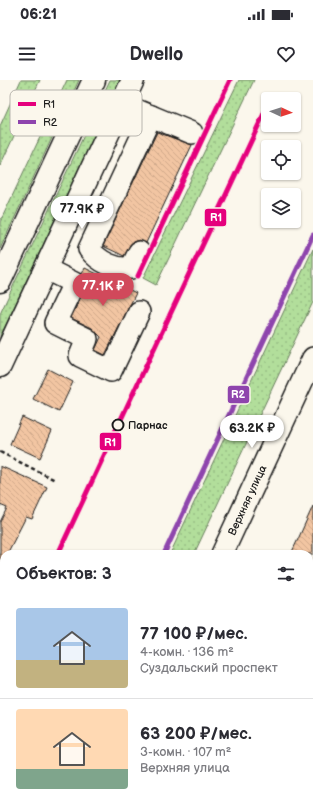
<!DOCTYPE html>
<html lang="ru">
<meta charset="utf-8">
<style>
body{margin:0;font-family:"Balsamiq Sans",sans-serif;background:#f2f2f3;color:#2b2b33;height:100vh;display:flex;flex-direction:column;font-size:15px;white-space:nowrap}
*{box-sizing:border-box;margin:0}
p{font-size:13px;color:#7c7c81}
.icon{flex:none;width:22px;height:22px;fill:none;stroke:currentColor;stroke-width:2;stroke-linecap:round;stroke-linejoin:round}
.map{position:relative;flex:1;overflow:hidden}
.drawer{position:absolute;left:0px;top:470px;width:313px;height:256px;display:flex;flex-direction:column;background:#fff;border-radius:12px 12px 0 0;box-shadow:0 1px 3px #0004}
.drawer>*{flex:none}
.needle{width:26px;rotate:93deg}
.fabs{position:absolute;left:261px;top:12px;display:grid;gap:8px}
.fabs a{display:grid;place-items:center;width:40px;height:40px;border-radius:4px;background:#fff;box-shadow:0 1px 3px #0004;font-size:20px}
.price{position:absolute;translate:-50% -34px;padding:0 9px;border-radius:14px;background:#fff;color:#222;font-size:13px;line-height:26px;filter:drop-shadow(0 1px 2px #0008)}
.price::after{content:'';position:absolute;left:50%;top:24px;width:12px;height:9px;margin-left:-6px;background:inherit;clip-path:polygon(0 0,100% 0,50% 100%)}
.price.current{background:#d1495b;color:#fff}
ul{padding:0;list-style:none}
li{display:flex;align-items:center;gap:12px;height:100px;padding:0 16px}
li+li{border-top:1px solid #e1e1e2}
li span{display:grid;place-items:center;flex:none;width:112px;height:80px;border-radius:4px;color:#555}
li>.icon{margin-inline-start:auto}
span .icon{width:48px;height:48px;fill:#fffc;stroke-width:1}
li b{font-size:17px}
h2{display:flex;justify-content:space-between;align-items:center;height:48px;padding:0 16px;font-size:17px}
.status{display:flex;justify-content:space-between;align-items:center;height:28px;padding:0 20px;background:#fff;direction:ltr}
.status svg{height:11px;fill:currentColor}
header{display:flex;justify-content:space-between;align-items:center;height:52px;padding:0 16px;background:#fff;font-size:18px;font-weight:700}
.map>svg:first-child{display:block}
</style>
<div class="status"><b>06:21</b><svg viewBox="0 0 49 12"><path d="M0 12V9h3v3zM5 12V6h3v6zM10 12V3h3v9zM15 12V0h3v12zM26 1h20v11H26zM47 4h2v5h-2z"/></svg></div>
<header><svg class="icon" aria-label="menu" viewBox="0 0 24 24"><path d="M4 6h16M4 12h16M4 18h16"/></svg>Dwello<svg class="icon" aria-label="heart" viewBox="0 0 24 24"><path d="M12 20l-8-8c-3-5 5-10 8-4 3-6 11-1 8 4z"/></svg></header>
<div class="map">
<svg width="313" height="726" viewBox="0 0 313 726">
<defs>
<pattern id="grass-dots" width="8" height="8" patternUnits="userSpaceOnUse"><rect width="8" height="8" fill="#b2de9b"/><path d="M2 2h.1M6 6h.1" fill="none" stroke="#98be85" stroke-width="1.8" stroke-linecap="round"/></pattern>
<pattern id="building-back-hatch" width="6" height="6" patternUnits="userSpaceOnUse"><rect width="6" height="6" fill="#f2c5a2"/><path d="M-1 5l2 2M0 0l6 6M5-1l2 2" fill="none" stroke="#cfa98b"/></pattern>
</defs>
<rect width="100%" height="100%" fill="#fbf7ec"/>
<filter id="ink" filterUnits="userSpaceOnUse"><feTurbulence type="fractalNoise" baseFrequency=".025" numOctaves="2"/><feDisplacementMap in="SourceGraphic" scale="8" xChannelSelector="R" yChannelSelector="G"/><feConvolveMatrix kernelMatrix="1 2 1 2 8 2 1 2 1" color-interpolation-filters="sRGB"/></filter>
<g filter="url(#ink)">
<g fill="url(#grass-dots)" stroke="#677d5c">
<path d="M21,0H40L0,86V46Z"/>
<path d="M67,0H79L0,169V142Z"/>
<path d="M110,0H120L0,258V234Z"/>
<path d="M239,0H254L156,205L143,198Z"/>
<path d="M313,169V222L194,474H170Z"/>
</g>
<g fill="url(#building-back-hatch)" stroke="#1c1c1c">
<path d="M157,52L192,65L146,163L139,160L133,162L124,176L103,166Z"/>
<path d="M85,188L136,213L105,275L95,270L101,257L92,248L71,238L85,208L86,202L82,194Z"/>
<path d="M48,289L73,302L59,332L33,319Z"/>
<path d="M22,337L52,351L40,378L10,364Z"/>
<path d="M0,386L47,407L32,439L26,437L7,474H4V480L0,488V442L7,428L0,425Z"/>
<path d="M313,426V474H291L299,457Z"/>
</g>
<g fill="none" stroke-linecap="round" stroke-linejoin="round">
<defs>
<g id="minor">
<path d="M122,24L192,53"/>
<path d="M139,172L131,188C116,190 99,182 89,169L151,36"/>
<path d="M46,189L74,203L55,243L87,259L80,276L111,291L139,232"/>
<path d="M222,474L313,278"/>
<path d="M309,658L313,649"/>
<path d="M114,726L115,722"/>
<path d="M277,726L279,722"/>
</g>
<g id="major">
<path d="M0,201L94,0"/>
<path d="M0,286L133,0"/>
</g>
</defs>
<use href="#minor" stroke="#1c1c1c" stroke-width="24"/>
<use href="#major" stroke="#1c1c1c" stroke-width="25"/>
<path stroke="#1c1c1c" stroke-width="2.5" stroke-dasharray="4 3" stroke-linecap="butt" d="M0,372L55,400"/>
<use href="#minor" stroke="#fbf7ec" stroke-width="21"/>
<use href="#major" stroke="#fbf7ec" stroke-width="22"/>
<g stroke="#1c1c1c" stroke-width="3" stroke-dasharray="6 3" stroke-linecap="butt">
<path d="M138,196L230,0"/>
<path d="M164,474L313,155"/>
<path d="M81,726L82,722"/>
</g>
<defs>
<g id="rail-1">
<path d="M138,196L230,0"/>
<path d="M58,474L268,25"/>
</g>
<path id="rail-2" d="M164,474L313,155"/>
</defs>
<use href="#rail-1" stroke="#fbf7ec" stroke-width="8"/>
<use href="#rail-2" stroke="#fbf7ec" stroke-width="8"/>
<use href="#rail-1" stroke="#e5007d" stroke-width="5"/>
<use href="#rail-2" stroke="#8e44ad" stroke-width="5"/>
</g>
</g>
<circle fill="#fbf7ec" stroke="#1c1c1c" stroke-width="2" cx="118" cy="345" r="5.5"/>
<g text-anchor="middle" stroke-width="3" stroke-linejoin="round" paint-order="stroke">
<g font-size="11" font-weight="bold" fill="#1c1c1c" stroke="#fbf7ec" text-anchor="start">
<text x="128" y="349">Парнас</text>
</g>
<g font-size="11" fill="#1c1c1c" stroke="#fbf7ec">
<text transform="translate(247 420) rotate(-65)" y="4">Верхняя улица</text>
</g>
</g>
<rect x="10" y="10" width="132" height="46" rx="6" fill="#fbf7ec" stroke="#b8b5ae" stroke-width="1"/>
<rect x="18" y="22" width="18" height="4" fill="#e5007d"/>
<rect x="18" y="40" width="18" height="4" fill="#8e44ad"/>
<g font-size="11" fill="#1c1c1c">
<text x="43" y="28">R1</text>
<text x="43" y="46">R2</text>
</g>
<g stroke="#fbf7ec" stroke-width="1.5">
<rect x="204" y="128" width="23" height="19" rx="4" fill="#e5007d"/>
<rect x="227" y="305" width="23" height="19" rx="4" fill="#8e44ad"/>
<rect x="99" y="352" width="23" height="19" rx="4" fill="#e5007d"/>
</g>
<g font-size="11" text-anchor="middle" font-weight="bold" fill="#fff">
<text x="216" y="141">R1</text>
<text x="238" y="318">R2</text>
<text x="110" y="366">R1</text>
</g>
</svg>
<div class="fabs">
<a><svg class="needle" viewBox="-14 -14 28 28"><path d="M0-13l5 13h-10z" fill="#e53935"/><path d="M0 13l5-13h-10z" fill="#7c7c81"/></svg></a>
<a><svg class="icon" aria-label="locate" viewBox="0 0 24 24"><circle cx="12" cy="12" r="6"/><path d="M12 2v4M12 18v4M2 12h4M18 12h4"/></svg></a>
<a><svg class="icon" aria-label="layers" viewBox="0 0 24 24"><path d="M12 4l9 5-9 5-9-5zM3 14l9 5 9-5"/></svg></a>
</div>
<b class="price" style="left:82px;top:150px">77.9K ₽</b>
<b class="price current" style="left:103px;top:227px">77.1K ₽</b>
<b class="price" style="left:252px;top:369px">63.2K ₽</b>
<section class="drawer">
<h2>Объектов: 3<svg class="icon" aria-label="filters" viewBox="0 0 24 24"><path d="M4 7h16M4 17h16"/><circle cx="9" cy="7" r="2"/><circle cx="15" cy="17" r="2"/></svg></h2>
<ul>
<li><span style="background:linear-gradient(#a9c7e8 65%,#c2b280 0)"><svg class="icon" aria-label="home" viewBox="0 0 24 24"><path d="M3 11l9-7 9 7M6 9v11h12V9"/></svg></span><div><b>77 100 ₽/мес.</b><p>4-комн. · 136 m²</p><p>Суздальский проспект</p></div></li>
<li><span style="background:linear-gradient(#ffd9b3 75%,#7fa58c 0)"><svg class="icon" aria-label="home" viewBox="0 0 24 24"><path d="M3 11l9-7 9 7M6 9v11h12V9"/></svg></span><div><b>63 200 ₽/мес.</b><p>3-комн. · 107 m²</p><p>Верхняя улица</p></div></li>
</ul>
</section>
</div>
